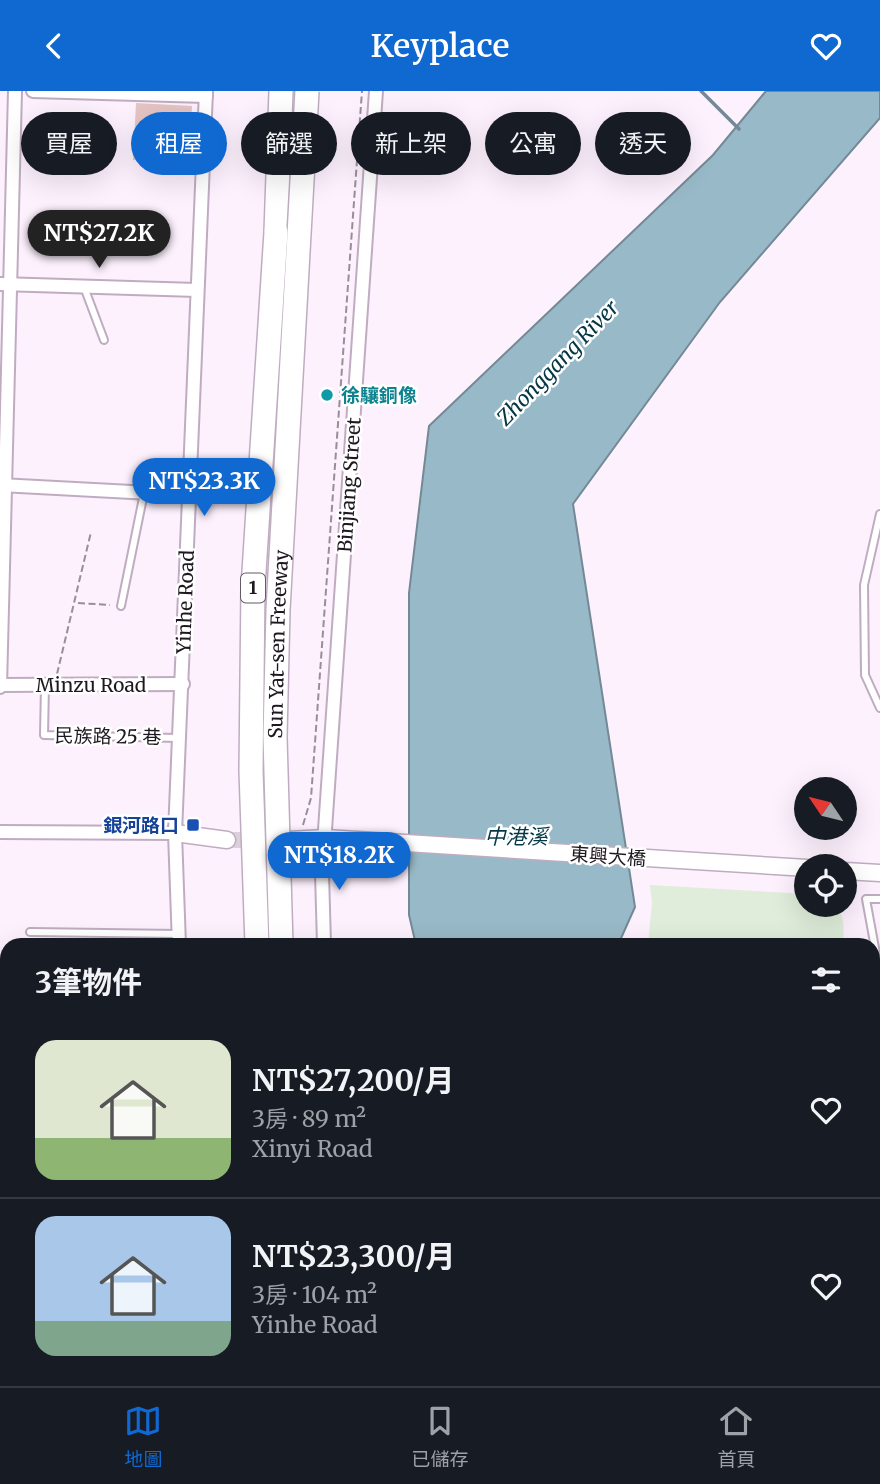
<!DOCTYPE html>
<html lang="zh-TW">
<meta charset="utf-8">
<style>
body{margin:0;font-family:Merriweather,"Noto Sans TC",serif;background:#242831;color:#f1f3f6;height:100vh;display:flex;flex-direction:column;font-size:26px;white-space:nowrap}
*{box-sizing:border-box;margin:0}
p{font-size:23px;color:#9ea1a6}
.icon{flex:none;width:38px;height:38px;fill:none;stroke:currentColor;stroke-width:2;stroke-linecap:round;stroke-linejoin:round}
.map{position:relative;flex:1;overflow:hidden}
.details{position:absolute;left:0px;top:847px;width:880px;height:448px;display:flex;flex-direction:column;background:#171b24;border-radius:21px 21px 0 0;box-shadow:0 7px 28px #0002}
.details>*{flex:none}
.banner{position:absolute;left:21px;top:21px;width:838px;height:63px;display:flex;gap:14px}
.needle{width:46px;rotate:305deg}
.fabs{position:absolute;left:794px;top:686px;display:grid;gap:14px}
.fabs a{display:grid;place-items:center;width:63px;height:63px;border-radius:50%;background:#171b24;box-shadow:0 7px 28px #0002;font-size:35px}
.price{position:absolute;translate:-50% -60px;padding:0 16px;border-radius:24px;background:#1068d1;color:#fff;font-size:23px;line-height:46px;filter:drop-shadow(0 2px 4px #0008)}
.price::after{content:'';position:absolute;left:50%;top:42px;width:21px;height:16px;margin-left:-10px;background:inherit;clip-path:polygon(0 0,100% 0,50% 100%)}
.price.selected{background:#222;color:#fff}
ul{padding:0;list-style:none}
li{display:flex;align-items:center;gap:21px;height:175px;padding:0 35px}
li+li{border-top:2px solid #363941}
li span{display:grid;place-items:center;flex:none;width:196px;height:140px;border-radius:21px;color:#555}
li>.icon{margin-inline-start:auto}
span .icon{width:84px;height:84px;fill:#fffc;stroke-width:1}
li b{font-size:30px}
h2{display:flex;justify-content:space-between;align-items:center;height:84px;padding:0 35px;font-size:30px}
.chip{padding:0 24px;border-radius:32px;background:#171b24;box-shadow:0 7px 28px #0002;font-size:24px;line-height:63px}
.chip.selected{background:#1068d1;color:#fff}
header{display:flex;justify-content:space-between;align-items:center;height:91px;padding:0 35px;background:#1068d1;color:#fff;font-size:32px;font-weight:600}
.menu{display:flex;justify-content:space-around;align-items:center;height:98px;border-top:2px solid #363941;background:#171b24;font-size:19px;color:#9ea1a6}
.menu a{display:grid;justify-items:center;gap:4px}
.menu .selected{color:#1068d1}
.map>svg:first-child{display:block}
</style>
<header><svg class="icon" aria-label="back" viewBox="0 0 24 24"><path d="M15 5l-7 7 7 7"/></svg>Keyplace<svg class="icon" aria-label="heart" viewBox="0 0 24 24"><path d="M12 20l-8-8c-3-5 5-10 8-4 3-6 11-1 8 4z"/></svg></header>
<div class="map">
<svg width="880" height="1295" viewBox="0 0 880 1295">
<rect width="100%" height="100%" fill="#fdf1fe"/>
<g fill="#dfedda">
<path d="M650,794L807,803V814H836C845,825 844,840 843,854H648L652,812Z"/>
<path d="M873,1001L880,1038V1295H588L585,1288H873Z"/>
</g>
<path fill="#98b9c7" stroke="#748995" stroke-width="2" d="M766,0H880V27L720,211L573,413L635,816L618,854H416L409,824V502L429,335L713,64Z"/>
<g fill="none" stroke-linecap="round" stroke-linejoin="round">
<path stroke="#748995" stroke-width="3.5" d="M701,0L739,38"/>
</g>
<path fill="#e5c5c3" d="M136,12L192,15L189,72L133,69Z"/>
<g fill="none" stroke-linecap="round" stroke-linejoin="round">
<path stroke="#dcd0dd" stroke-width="16" stroke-dasharray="16 8" stroke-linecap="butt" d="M227,749H288"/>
<defs>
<g id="service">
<path d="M84,196L104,249"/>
<path d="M880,423L864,494L865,584L880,617"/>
<path d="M121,515L144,402"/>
<path d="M45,594L44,644L178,647"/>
<path d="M880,808H866L880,884"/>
<path d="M30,841L179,843"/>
<path d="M0,939L7,940"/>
<path d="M0,1044H7"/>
<path d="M0,1218L7,1238"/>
<path d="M40,1288L42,1295"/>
</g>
<g id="minor">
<path d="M33,0L206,5"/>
<path d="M0,193L197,199"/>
<path d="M0,394L188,404"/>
<path d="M0,594L183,593"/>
<path d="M0,596L15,0"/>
<path d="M0,741L175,742"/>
<path d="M179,854L175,742L206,0"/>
<path d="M324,854L322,782L376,0"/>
<path d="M392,1288L393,1295"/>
<path d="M178,1295V1288"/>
</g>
<g id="tertiary">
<path d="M175,742L227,749"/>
<path d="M289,749L325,747L807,777"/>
<path d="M845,780L880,782"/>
</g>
<g id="motorway">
<path d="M276,141L281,0"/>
<path d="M310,1288L311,1295"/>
<path d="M335,1288L336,1295"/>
</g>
</defs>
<use href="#service" stroke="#c0acc1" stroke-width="10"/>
<use href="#minor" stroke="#c0acc1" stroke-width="16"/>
<use href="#tertiary" stroke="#c0acc1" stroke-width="19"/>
<use href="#motorway" stroke="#c0acc1" stroke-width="26"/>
<g stroke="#988e99" stroke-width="2" stroke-dasharray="7 3.5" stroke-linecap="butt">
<path d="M78,512L110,514"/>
<path d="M57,583L91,441"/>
<path d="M303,734L311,707L362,0"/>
</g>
<use href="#service" stroke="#fff" stroke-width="6"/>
<use href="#minor" stroke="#fff" stroke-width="12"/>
<use href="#tertiary" stroke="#fff" stroke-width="16"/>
<use href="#motorway" stroke="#fff" stroke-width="23"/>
<defs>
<g id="motorway-bridge">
<path d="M257,854L251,680L253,496L276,141"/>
<path id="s1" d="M281,854L275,646L278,519L307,0"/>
</g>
</defs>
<use href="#motorway-bridge" stroke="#c0acc1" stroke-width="26" stroke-linecap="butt"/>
<use href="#motorway-bridge" stroke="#fff" stroke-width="23"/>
</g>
<circle fill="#0f9aa8" stroke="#fff" stroke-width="2.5" cx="327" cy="304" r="7"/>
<rect fill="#1a4fb4" stroke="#fff" stroke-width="2.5" x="186" y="727" width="14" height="14" rx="3.5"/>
<g text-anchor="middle" stroke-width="5" stroke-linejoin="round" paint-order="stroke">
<rect fill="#fff" stroke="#625d63" stroke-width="2" x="241" y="482.5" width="24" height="29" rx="5"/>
<g font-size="18" font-weight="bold" fill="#1f1820">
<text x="253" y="503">1</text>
</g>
<g font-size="19" font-weight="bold" fill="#0d838f" stroke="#fff" text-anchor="start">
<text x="341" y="311">徐驤銅像</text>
</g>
<g font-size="19" fill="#1f1820" stroke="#fff">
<text transform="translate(349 394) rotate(-86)" y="7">Binjiang Street</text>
<text transform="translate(185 511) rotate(-88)" y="7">Yinhe Road</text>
<text dy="7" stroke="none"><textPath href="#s1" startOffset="301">Sun Yat-sen Freeway</textPath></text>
<text x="91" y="601">Minzu Road</text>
<text transform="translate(108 645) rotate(1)" y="7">民族路 25 巷</text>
<text transform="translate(608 765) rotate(4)" y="7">東興大橋</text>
</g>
<g font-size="19" font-weight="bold" fill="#164399" stroke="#fff" text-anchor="end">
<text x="179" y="741">銀河路口</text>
</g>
<g font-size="21" font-style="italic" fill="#043746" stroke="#fff">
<text transform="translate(558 272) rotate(-46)" y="7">Zhonggang River</text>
<text x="516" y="753">中港溪</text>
</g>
</g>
</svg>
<div class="fabs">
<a><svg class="needle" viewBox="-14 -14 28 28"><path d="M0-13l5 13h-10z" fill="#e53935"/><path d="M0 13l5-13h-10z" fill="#9ea1a6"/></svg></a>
<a><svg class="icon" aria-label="locate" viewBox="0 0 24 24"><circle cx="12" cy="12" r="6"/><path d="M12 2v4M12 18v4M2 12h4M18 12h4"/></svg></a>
</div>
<b class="price selected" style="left:99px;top:179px">NT$27.2K</b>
<b class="price" style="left:204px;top:427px">NT$23.3K</b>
<b class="price" style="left:339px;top:801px">NT$18.2K</b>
<div class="banner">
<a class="chip">買屋</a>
<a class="chip selected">租屋</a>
<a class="chip">篩選</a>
<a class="chip">新上架</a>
<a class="chip">公寓</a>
<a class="chip">透天</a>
</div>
<section class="details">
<h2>3筆物件<svg class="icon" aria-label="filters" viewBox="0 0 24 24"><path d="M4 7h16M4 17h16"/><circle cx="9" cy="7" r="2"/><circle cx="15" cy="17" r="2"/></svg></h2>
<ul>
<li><span style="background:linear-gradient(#dfe7d0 70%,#8fb573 0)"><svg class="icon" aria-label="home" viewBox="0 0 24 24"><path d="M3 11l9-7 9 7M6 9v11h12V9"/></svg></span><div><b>NT$27,200/月</b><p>3房 · 89 m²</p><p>Xinyi Road</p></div><svg class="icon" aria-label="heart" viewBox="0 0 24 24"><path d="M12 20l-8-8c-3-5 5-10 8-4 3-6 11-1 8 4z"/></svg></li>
<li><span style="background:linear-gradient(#a9c7e8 75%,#7fa58c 0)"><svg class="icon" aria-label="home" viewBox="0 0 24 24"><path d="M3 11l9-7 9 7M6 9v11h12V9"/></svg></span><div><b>NT$23,300/月</b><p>3房 · 104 m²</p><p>Yinhe Road</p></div><svg class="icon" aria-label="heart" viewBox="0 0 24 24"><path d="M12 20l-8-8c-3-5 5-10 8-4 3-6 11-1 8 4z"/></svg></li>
</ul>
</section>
</div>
<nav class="menu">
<a class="selected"><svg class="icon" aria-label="map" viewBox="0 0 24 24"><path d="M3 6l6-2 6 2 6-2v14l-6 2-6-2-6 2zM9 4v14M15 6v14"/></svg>地圖</a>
<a><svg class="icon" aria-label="saved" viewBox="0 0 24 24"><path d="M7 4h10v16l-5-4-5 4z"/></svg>已儲存</a>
<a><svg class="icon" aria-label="home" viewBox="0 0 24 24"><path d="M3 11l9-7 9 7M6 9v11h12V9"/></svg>首頁</a>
</nav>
